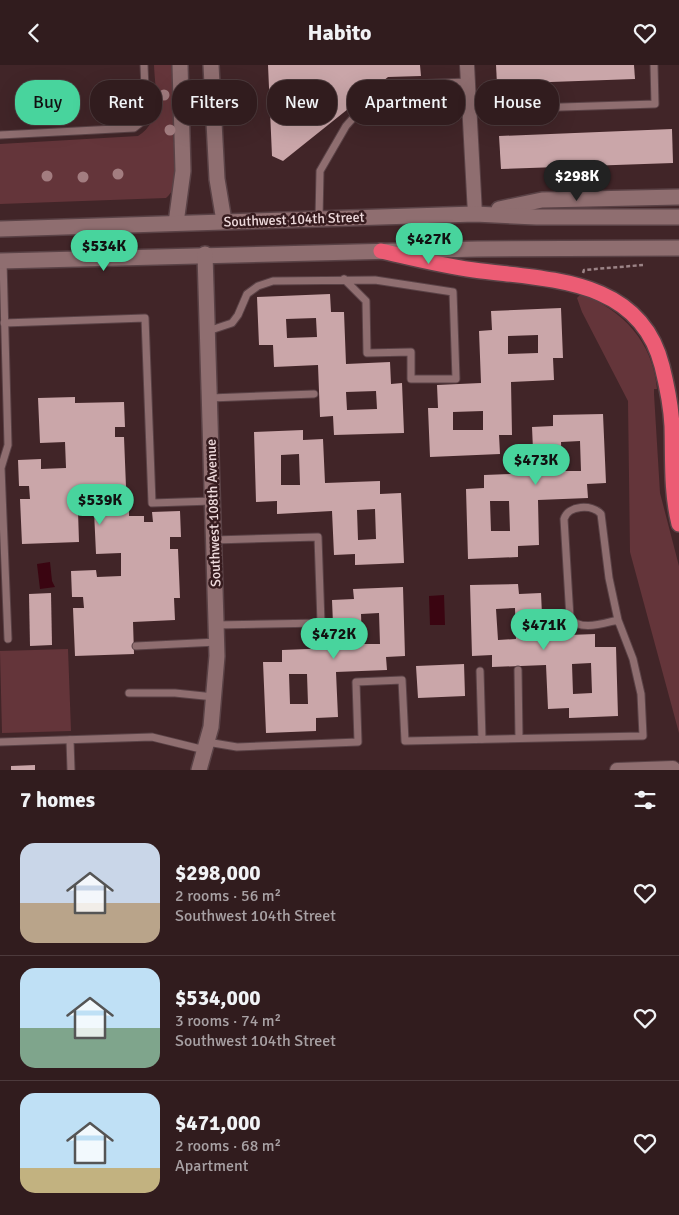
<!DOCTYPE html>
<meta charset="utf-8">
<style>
body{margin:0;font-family:Signika,sans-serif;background:#3d292b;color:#f1f3f6;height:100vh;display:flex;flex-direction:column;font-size:19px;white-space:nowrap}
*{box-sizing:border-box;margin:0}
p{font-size:16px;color:#a8a1a4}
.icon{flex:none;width:28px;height:28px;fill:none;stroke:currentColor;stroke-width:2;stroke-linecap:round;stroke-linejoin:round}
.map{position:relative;height:705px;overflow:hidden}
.side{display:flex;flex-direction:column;background:#311c1e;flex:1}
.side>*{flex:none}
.top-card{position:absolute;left:15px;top:15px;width:650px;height:45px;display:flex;gap:10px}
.price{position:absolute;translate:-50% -42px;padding:0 11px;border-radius:18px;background:#48d49d;color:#111;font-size:16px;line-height:32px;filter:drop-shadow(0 1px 2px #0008)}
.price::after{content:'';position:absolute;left:50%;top:30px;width:15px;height:11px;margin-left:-8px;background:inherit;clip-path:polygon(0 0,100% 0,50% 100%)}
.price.selected{background:#222;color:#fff}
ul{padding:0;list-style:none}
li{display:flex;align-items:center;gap:15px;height:125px;padding:0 20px}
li+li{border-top:1px solid #4c3a3c}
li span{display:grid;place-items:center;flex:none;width:140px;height:100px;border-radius:15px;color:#555}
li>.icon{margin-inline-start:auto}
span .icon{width:60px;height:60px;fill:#fffc;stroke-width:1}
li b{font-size:21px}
h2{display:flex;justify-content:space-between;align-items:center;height:60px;padding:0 20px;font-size:21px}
.tag{padding:0 18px;border-radius:20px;background:#311c1e;box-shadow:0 5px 20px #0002,0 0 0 1px #4c3a3c;font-size:18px;line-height:45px}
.tag.selected{background:#48d49d;color:#111}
header{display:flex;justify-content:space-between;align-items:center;height:65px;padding:0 20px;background:#311c1e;font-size:22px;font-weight:700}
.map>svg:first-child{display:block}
</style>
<header><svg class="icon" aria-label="back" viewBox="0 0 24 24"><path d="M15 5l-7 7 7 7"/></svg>Habito<svg class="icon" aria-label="heart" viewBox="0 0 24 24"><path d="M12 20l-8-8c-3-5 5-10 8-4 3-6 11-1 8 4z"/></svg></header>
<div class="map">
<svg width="679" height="705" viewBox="0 0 679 705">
<rect width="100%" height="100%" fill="#412528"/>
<g fill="#64353a">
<path d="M154,0H172L177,112C175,120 173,127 166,133L0,139V79L138,71C163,56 155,26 154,0Z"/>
<path d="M581,229C623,245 653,277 657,324H654V329L660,428L679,501V668L630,487L628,336L582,247L577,233Z"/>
<path d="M68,584L71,666L2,668L0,586Z"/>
</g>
<g fill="#3a0511">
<path d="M50,497L52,516L55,522L40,524L37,499Z"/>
<path d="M444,530L445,560H430L429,531Z"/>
</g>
<g fill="#caa6a9" fill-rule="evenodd">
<path d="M268,0H420L421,11L388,12L283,96L272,91Z"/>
<path d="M496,0H634L635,14L497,19Z"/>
<path d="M672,64L673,98L501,104L499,71Z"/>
<path d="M330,229L331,247H344L346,299L390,297L391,319L402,318L404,368L334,370L333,351L320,352L318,300L274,302L273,280H259L257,232ZM316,253L317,272L287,273L286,254ZM376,326L377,344L347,345L346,327Z"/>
<path d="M561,243L563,293H553L554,315L511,317L512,370H499L500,389L430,392L428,343H438L437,320L481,318L479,266L492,265L491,246ZM538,270V288L508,289V271ZM483,346V365H453V347Z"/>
<path d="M75,332V338L124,337L125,362H115V372H124L126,422H119L120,444H129V451H144V457H153L152,447L180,446L181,472H170V484H178L180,533H174L175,555L133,557L134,589L75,591L73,543H84L83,532H72L71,506L96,505L97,512L121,511V488L96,489L94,446H78L79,477L22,479L20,434H30L29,421H19L18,395L41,394V404L66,403L65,377L40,378L38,333Z"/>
<path d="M603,349L606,418L587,419L588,433L538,435L539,480L518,481V492L468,494L466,424L484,423V410L534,408L532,362L553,361V350ZM580,376L581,406H562L561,377ZM490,436H509L510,466H491Z"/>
<path d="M303,365V375L323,374L325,418L380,416V429L401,428L404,498L355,500V489L334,490L332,446L277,449V436L256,437L254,367ZM299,389L300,420H281V390ZM375,444L376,474L358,475L357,445Z"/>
<path d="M518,519L519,529L541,528L543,571L595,569V582H616L618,651L569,653V643L548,644L546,600L492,602V590L472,591L470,520ZM515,543L516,574L498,575L496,544ZM591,598L592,628L573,629L572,599Z"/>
<path d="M403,522L405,591L386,592L387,605L336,607L338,652L316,653V666L266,668L263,597H282V585L334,583L332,535L354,534L353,524ZM379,548L380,579H362L361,549ZM289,609H307L308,639H290Z"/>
<path d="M51,528L52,580L30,581L29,529Z"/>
<path d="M464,599L465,631L418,633L416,601Z"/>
<path d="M35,700V705H11V701Z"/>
</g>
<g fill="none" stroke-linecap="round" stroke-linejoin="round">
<defs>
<g id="lane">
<path d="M469,45L655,39L654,0"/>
<path d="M0,70L134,63L143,56L146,47L144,0"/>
<path d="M319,153L320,106L346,61L361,44L386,28L412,19L468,17"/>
<path d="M3,196L8,380L1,403L8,574"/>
<path d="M4,258L145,253L152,438L212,436"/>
<path d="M208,266L232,258L238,250L247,229L258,221L273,216L375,215L453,227L456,314H411V287L367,288L366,236L344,214"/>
<path d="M210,333L314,329"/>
<path d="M214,475L318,472L321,558L216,560"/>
<path d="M136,581L217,577"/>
<path d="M518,605L519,673"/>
<path d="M480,606L482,674"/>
<path d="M129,628H175L214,632"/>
<path d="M70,675L71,705"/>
<path d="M0,677L152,672L205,685"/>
<path d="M207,677L237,682L358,677L356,617L402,615L405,676L643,671L641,629L633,594L618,555L609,513L601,449C592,439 568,440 564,454L570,553C580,567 604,558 618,555"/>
</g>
<g id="street">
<path d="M467,0L475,149"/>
<path d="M617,705L673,703"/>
</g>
<g id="secondary">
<path d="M211,0L217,114L224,156"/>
<path d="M499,144L542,135L679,132"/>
<path d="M176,158L183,106L180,0"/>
<path d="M0,164L475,149L536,152H679"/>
<path d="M0,196L477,184L679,183"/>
<path d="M199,705L211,662L217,591L205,189"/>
</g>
<path id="highway" d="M381,186C412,193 443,201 474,205C547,215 640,212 662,301C667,321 671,341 672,361C673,395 671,426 679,459"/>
</defs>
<use href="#lane" stroke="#5a4246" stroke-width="9"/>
<use href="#street" stroke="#5a4246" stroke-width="16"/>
<use href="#secondary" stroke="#5a4246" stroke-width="18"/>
<use href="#highway" stroke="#5a4246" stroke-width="18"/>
<path stroke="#9b8386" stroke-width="2.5" stroke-dasharray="4 2.5" stroke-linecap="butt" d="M583,208L584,205L643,200"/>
<use href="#lane" stroke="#8f6e70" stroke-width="7"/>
<use href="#street" stroke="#8f6e70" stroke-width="14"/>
<use href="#secondary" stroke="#8f6e70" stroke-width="15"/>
<use href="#highway" stroke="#ec5c74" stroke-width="15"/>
</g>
<g fill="#a37d80">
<circle cx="164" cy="30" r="5.5"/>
<circle cx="170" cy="65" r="5.5"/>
<circle cx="118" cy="109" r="5.5"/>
<circle cx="47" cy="111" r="5.5"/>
<circle cx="83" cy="112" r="5.5"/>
</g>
<g text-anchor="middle" stroke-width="5" stroke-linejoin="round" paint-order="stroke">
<g font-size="14" fill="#eedadc" stroke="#361b1e">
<text transform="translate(294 154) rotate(-2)" y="5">Southwest 104th Street</text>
<text transform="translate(213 448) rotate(-92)" y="5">Southwest 108th Avenue</text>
</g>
</g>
</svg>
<b class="price selected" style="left:577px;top:137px">$298K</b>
<b class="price" style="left:429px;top:200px">$427K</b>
<b class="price" style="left:104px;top:207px">$534K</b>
<b class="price" style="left:536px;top:421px">$473K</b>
<b class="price" style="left:100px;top:461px">$539K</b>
<b class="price" style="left:544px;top:586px">$471K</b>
<b class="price" style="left:334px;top:595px">$472K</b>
<div class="top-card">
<a class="tag selected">Buy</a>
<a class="tag">Rent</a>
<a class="tag">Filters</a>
<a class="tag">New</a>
<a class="tag">Apartment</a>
<a class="tag">House</a>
</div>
</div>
<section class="side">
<h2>7 homes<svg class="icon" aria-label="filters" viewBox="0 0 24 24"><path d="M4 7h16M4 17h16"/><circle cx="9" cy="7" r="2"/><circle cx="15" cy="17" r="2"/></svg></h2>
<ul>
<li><span style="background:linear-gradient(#c9d6e8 60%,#b9a48a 0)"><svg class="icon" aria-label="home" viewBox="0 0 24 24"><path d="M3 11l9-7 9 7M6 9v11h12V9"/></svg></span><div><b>$298,000</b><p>2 rooms · 56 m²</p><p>Southwest 104th Street</p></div><svg class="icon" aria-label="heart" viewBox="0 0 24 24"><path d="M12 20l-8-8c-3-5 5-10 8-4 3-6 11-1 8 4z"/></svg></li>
<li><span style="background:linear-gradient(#bfe0f5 60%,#7fa58c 0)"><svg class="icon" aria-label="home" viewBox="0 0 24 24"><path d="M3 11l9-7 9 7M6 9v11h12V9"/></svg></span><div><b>$534,000</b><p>3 rooms · 74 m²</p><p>Southwest 104th Street</p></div><svg class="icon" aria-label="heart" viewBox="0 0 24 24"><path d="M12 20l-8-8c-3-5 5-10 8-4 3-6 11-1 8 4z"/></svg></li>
<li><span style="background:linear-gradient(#bfe0f5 75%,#c2b280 0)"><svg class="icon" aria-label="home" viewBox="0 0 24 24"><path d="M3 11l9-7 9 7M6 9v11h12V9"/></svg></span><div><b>$471,000</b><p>2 rooms · 68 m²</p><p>Apartment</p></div><svg class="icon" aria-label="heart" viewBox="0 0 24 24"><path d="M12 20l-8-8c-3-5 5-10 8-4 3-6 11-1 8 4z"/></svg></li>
</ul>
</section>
